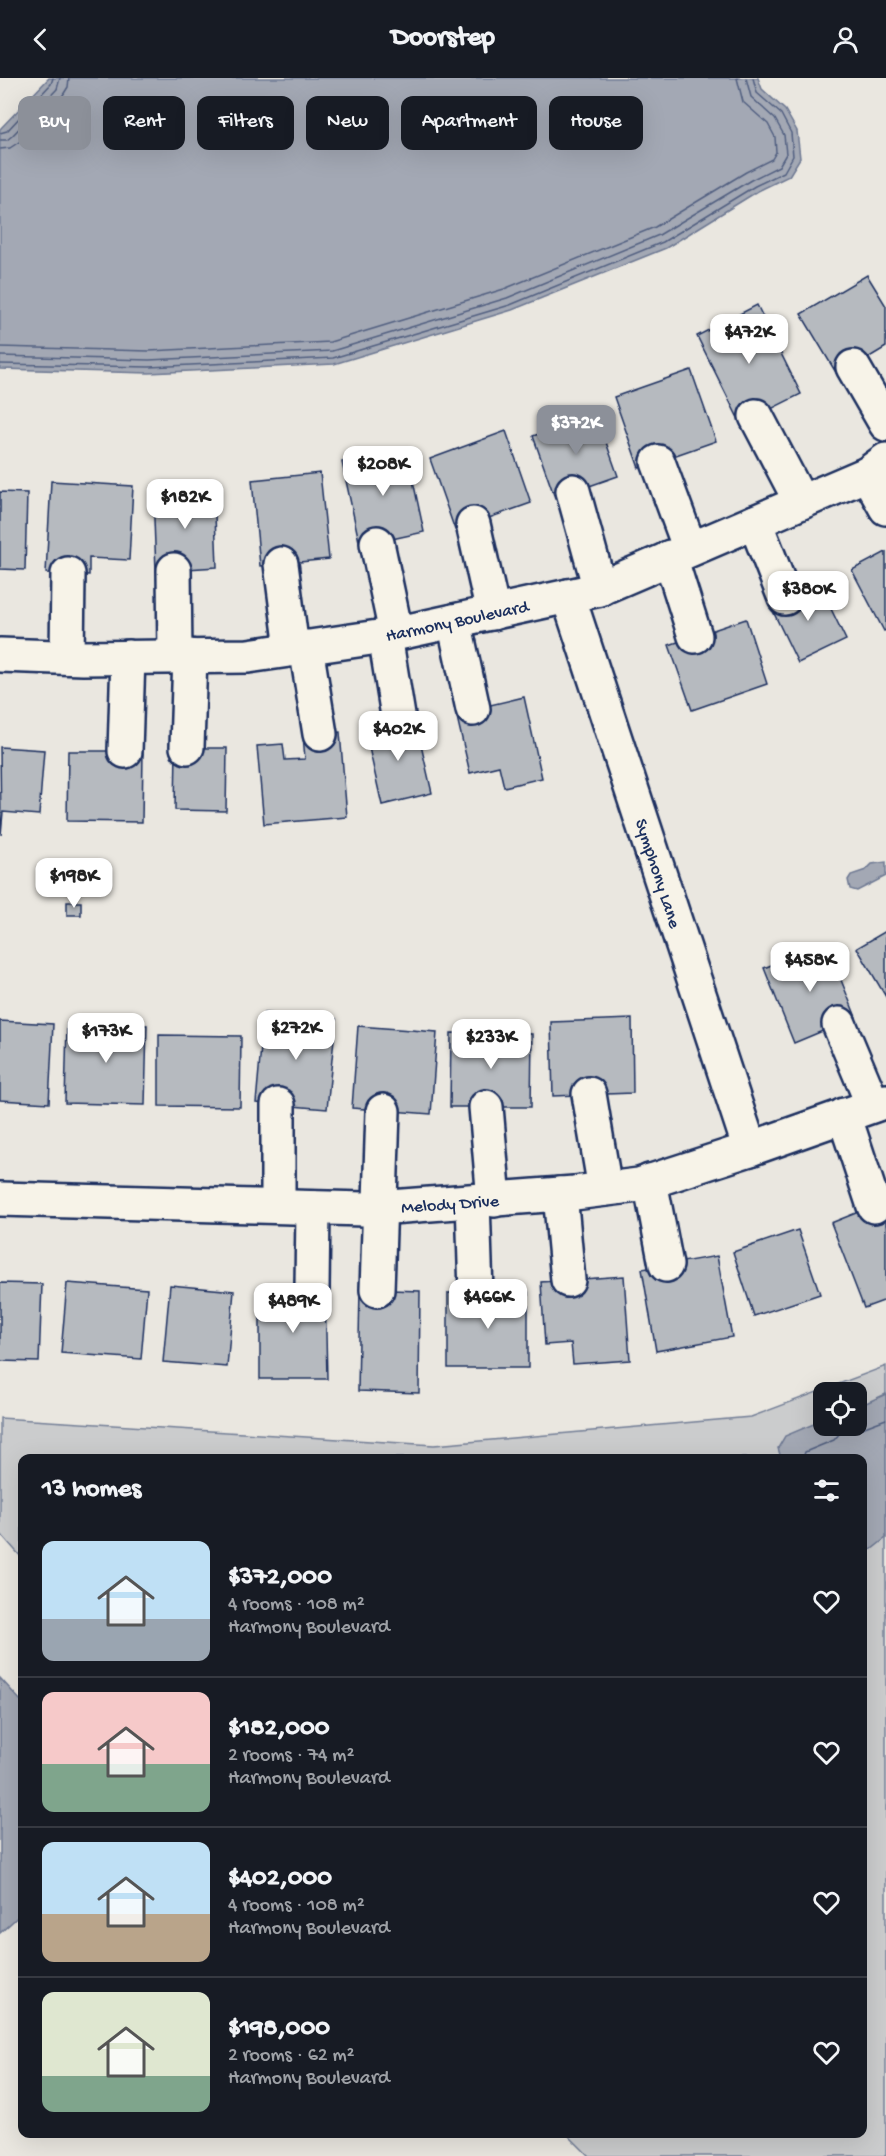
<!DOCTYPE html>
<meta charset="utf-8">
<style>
body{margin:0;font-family:"Gochi Hand",sans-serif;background:#20242c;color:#f1f3f6;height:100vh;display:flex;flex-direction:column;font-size:22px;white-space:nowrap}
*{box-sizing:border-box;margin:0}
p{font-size:20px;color:#9ea1a6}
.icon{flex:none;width:33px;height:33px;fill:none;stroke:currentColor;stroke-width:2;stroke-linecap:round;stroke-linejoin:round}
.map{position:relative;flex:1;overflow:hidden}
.details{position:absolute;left:18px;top:1376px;width:849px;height:684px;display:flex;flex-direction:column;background:#171b24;border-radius:12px;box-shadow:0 6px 24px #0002}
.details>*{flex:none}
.top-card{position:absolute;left:18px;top:18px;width:850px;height:54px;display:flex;gap:12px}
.fabs{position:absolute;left:813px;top:1304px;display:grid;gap:12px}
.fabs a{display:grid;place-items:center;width:54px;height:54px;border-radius:12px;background:#171b24;box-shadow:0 6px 24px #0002;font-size:30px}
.price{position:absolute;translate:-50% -51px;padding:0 14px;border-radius:12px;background:#fff;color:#222;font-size:20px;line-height:39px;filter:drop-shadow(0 2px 3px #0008)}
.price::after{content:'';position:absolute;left:50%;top:36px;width:18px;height:14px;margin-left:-9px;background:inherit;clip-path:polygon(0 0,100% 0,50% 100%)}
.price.active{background:#8c9099;color:#fff}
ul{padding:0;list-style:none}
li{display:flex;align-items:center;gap:18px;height:150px;padding:0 24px}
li+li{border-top:2px solid #363941}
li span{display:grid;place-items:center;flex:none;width:168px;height:120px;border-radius:12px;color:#555}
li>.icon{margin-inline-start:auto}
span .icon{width:72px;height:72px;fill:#fffc;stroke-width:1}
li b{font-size:26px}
h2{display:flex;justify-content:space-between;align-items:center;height:72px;padding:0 24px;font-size:26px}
.chip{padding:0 21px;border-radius:12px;background:#171b24;box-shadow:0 6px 24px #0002;font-size:21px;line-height:54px}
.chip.active{background:#8c9099;color:#fff}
header{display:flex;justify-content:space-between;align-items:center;height:78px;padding:0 24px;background:#171b24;font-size:27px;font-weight:700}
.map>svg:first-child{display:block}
</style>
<header><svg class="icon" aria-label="back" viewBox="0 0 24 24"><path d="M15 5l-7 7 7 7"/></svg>Doorstep<svg class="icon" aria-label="person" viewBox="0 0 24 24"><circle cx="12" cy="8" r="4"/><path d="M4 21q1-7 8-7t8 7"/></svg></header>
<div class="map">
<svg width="886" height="2078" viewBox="0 0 886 2078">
<rect width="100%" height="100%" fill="#eae7e0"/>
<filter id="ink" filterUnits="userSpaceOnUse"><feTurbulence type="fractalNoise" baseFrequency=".0167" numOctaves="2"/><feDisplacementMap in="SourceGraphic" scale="12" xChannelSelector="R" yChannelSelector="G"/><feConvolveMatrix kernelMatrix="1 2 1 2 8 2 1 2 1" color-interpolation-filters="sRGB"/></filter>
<g filter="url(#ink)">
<path fill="#cbcccd" stroke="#737e96" stroke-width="1.5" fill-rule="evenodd" d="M886,1288V2078H589L566,2055H862V1380H22V1480L0,1455V1340L434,1367L751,1339ZM824,1314H856V1347H824Z"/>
<g fill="#a3a8b4" stroke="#6d7892" stroke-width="1.5">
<path d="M49,0H758L762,11L785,32L797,53L800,80L789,98L758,113L666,170L512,232L334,286L149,295L0,291V51Z"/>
<path d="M886,784V798L857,813L850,811L848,802L851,797L866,792L872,786Z"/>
<path d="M886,1316V1460L872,1471L863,1474L862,1380H781L778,1370L785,1358L823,1342L824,1347H856L857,1329Z"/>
<path d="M0,1600L22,1624V1835L0,1855Z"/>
</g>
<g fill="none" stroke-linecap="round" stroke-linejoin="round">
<g stroke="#515f80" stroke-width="1.5">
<path d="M0,55L7,53L51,6L53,0"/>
<path d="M0,62H7L12,58L57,11L60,0"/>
<path d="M0,71L10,70L19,64L63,17L68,9L69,0"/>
<path d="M0,269L149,273L330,264L504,211L655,149L746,94L772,81L776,74L775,59L768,46L743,24L737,0"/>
<path d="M0,278L149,282L332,273L507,220L659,157L751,102L779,88L786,76L784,57L775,41L751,19L746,0"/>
<path d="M0,286L149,289L333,280L510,227L663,164L755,108L784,94L793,78L791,55L781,36L757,15L753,0"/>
<path d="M803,1380L805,1374L834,1362L846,1348L862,1350L886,1341"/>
</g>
</g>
<g fill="#b6babf" stroke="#1b2f5e" stroke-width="1.5">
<path d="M867,197L886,228V269L838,298L801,236Z"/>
<path d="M757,227L801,316L741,346L697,258Z"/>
<path d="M691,292L716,363L639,390L614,319Z"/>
<path d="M596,336L618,398L555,420L533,358Z"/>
<path d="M506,353L531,425L455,452L430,381Z"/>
<path d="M406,370L424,454L360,468L342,384Z"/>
<path d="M320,395L329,481L260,488L252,402Z"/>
<path d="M51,403L133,408L129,482L89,480V497L46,495Z"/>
<path d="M214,411L217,489L156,493L153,415Z"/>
<path d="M0,414L27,415L25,492L0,491Z"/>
<path d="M886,474V552L884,553L852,492Z"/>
<path d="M818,504L846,562L798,585L770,527Z"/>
<path d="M746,541L767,606L692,632L669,567Z"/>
<path d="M524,619L542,700L504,709L499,688L470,695L456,635Z"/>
<path d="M415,641L432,715L382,727L365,652Z"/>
<path d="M340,654L347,739L264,746L257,668L283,666L285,682L305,681L303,657Z"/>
<path d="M0,669L44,672L39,737L3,734L1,757Z"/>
<path d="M176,670H227L226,733L175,732Z"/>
<path d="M68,673H143L142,744L67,743Z"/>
<rect x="67" y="824" width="14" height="13"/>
<path d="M886,853V919L857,870Z"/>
<path d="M826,865L856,939L794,965L764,890Z"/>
<path d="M264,935L336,941L327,1031L256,1025Z"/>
<path d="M632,941L633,1015L553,1018L551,944Z"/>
<path d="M0,943L53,946L49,1025L0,1022Z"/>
<path d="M67,946L147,947L145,1027L65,1025Z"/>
<path d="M358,948L437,954L431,1036L352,1030Z"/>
<path d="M451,955L532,956L531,1029H450Z"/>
<path d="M159,957L241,958L240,1029L159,1028Z"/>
<path d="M886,1123V1222L864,1230L831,1145Z"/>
<path d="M798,1152L820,1216L754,1238L733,1174Z"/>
<path d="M717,1178L732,1259L656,1273L642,1191Z"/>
<path d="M624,1198L630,1282L573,1286L571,1265L545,1267L541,1204Z"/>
<path d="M0,1205L42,1206L39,1284L0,1283Z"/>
<path d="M67,1205L147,1211L141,1281L61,1275Z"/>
<path d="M170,1207L234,1213L227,1289L163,1284Z"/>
<path d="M325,1211L327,1301H260V1212Z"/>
<path d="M360,1211L420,1213L419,1315L358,1313Z"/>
<path d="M528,1214V1290H448V1215Z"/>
</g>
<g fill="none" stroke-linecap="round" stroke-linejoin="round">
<defs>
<g id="minor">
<path d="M853,289L886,346"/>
<path d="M756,338L801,424"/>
<path d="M658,384L690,471"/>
<path d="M867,396L886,430"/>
<path d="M573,413L600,511"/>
<path d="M755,444L785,520"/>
<path d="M473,446L493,535"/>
<path d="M377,465L396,555"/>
<path d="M670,479L695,558"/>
<path d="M281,486L292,571"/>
<path d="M174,492L175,578"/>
<path d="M568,518L750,1071"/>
<path d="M454,543L473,631"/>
<path d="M385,558L399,644"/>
<path d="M306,569L320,656"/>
<path d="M0,577L83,580L248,578L385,558L596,512L867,396L886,382"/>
<path d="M67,579L68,496"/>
<path d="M187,669L190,578"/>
<path d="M125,673L128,579"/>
<path d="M839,946L873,1027"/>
<path d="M589,1016L605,1111"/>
<path d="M278,1027V1128"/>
<path d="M486,1029L494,1122"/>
<path d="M844,1037L874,1128"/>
<path d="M650,1103L666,1187"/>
<path d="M560,1116L568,1202"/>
<path d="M0,1121L364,1131L574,1115L639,1107L750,1071L886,1023"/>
<path d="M473,1123L476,1215"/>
<path d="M312,1211L313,1130"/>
<path d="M377,1212L383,1033"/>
</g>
</defs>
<use href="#minor" stroke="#1b2f5e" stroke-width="38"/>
<use href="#minor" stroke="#f7f3e8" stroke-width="33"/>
</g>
</g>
<g text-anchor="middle" stroke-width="5" stroke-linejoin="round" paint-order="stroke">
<g font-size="18" fill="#1b2f5e" stroke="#f7f3e8">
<text transform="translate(457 542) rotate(-12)" y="6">Harmony Boulevard</text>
<text transform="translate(659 795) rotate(72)" y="6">Symphony Lane</text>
<text transform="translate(450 1125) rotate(-4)" y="6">Melody Drive</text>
</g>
</g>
</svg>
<div class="fabs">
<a><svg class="icon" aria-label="locate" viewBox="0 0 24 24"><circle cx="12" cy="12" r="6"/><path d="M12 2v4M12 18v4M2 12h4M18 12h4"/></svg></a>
</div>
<b class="price" style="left:749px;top:287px">$472K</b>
<b class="price active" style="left:576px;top:378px">$372K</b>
<b class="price" style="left:383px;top:419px">$208K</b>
<b class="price" style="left:185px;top:452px">$182K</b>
<b class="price" style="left:808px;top:544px">$380K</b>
<b class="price" style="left:398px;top:684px">$402K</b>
<b class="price" style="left:74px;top:831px">$198K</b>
<b class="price" style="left:810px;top:915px">$458K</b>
<b class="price" style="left:296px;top:983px">$272K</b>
<b class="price" style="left:106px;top:986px">$173K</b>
<b class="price" style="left:491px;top:992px">$233K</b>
<b class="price" style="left:488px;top:1252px">$466K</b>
<b class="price" style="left:293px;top:1256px">$489K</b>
<div class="top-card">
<a class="chip active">Buy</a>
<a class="chip">Rent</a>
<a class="chip">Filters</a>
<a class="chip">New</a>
<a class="chip">Apartment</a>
<a class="chip">House</a>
</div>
<section class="details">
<h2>13 homes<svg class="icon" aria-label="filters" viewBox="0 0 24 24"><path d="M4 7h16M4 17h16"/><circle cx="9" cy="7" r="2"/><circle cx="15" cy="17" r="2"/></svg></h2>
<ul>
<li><span style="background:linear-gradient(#bfe0f5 65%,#9aa5b1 0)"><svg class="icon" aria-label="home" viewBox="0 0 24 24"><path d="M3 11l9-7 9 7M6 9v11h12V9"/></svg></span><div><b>$372,000</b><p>4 rooms · 108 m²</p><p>Harmony Boulevard</p></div><svg class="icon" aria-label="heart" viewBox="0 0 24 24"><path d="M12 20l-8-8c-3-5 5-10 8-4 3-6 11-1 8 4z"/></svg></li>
<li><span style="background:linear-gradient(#f6c9c9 60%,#7fa58c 0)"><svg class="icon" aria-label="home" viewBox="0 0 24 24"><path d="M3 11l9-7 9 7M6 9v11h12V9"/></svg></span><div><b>$182,000</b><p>2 rooms · 74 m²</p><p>Harmony Boulevard</p></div><svg class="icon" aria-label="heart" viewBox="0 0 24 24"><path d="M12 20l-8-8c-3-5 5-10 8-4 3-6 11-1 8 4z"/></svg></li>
<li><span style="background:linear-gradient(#bfe0f5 60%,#b9a48a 0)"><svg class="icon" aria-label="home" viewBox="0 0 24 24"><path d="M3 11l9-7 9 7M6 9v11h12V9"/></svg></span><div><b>$402,000</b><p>4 rooms · 108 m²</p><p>Harmony Boulevard</p></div><svg class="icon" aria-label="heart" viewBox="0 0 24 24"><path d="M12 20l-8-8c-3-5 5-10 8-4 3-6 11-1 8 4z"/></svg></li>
<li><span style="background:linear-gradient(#dfe7d0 70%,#7fa58c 0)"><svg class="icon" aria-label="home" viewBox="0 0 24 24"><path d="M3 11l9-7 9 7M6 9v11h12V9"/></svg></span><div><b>$198,000</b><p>2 rooms · 62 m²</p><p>Harmony Boulevard</p></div><svg class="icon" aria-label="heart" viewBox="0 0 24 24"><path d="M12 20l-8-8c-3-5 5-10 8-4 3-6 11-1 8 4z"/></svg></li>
</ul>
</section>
</div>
